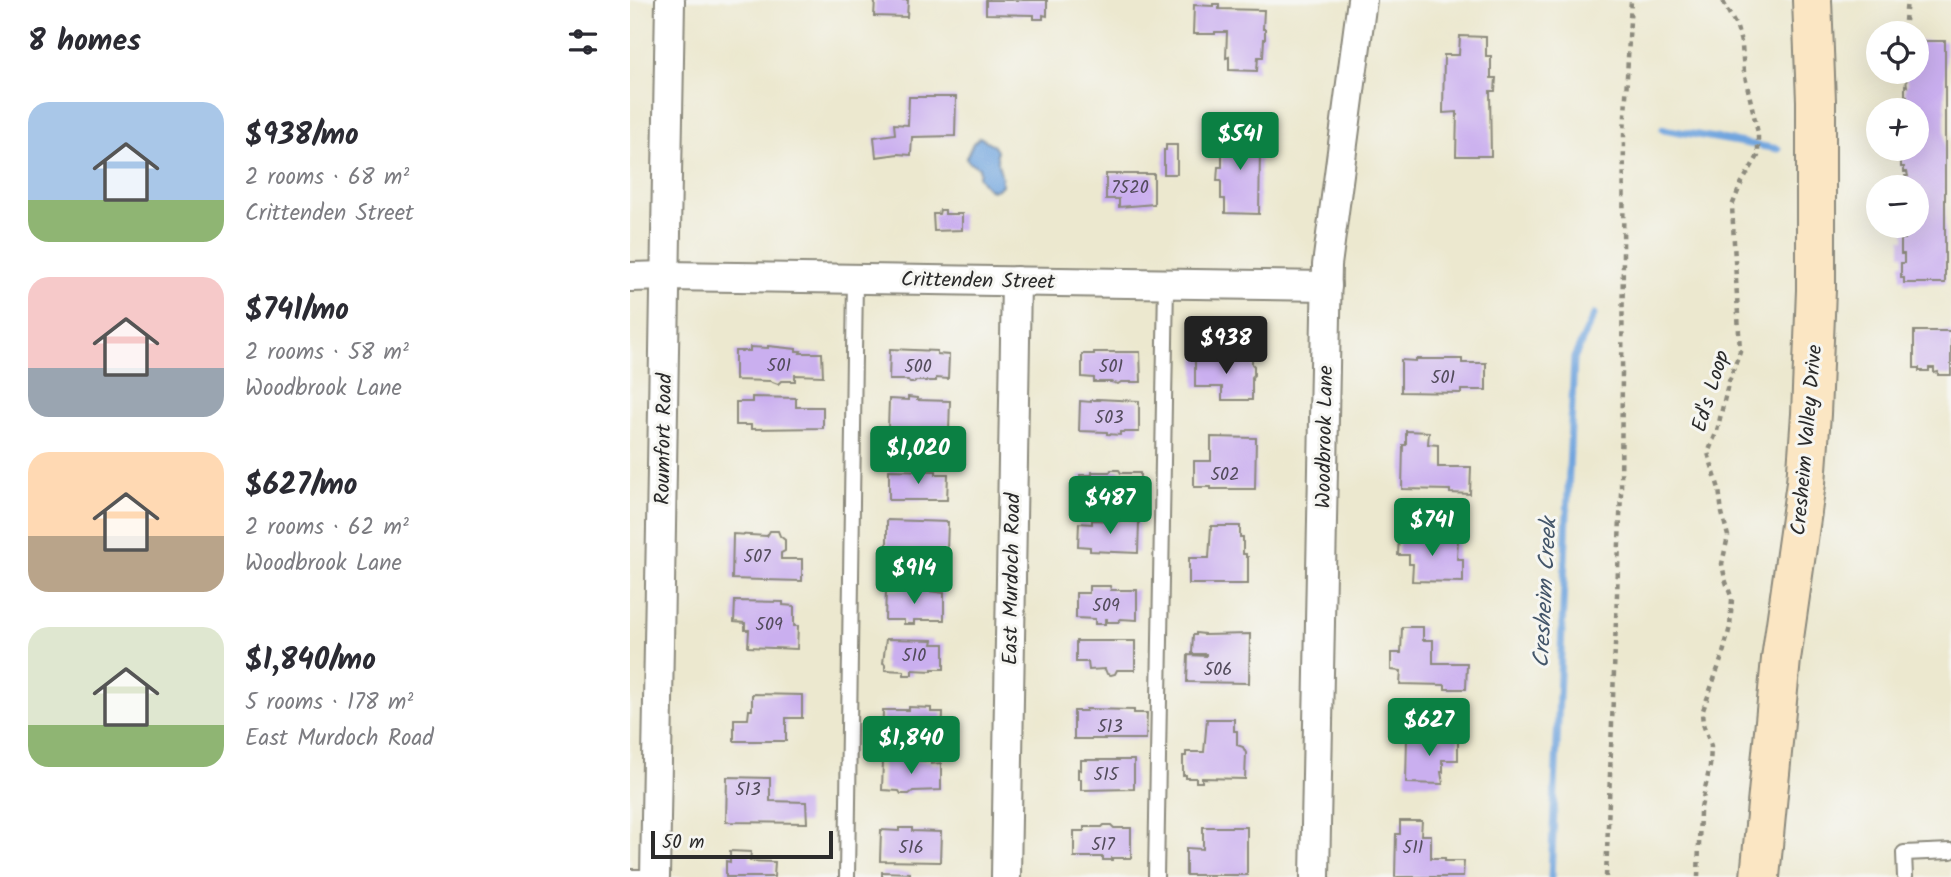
<!DOCTYPE html>
<meta charset="utf-8">
<style>
body{margin:0;font-family:Kalam,sans-serif;background:#f2f2f3;color:#2b2b33;height:100vh;display:flex;flex-direction:column;font-size:26px;white-space:nowrap}
*{box-sizing:border-box;margin:0}
p{font-size:23px;color:#7c7c81}
.icon{flex:none;width:38px;height:38px;fill:none;stroke:currentColor;stroke-width:2;stroke-linecap:round;stroke-linejoin:round}
.map{position:relative;flex:1;overflow:hidden}
.side{display:flex;flex-direction:column;background:#fff;width:630px}
.side>*{flex:none}
.controls{position:absolute;left:1236px;top:21px;display:grid;gap:14px}
.controls a{display:grid;place-items:center;width:63px;height:63px;border-radius:50%;background:#fff;box-shadow:0 7px 28px #0002;font-size:35px}
.scale{position:absolute;left:21px;bottom:18px;width:182px;box-sizing:border-box;padding-left:7px;border:4px solid #2b2b2b;border-top:0;font-size:19px;line-height:24px;white-space:nowrap;color:#2b2b2b;-webkit-text-stroke:5px #f6f6f2;paint-order:stroke}
.price{position:absolute;translate:-50% -60px;padding:0 16px;border-radius:7px;background:#0b8043;color:#fff;font-size:23px;line-height:46px;filter:drop-shadow(0 2px 4px #0008)}
.price::after{content:'';position:absolute;left:50%;top:42px;width:21px;height:16px;margin-left:-10px;background:inherit;clip-path:polygon(0 0,100% 0,50% 100%)}
.price.selected{background:#222;color:#fff}
ul{padding:0;list-style:none}
li{display:flex;align-items:center;gap:21px;height:175px;padding:0 28px}
li span{display:grid;place-items:center;flex:none;width:196px;height:140px;border-radius:21px;color:#555}
li>.icon{margin-inline-start:auto}
span .icon{width:84px;height:84px;fill:#fffc;stroke-width:1}
li b{font-size:30px}
h2{display:flex;justify-content:space-between;align-items:center;height:84px;padding:0 28px;font-size:30px}
main{display:flex;flex:1;min-height:0}
.map>svg:first-child{display:block}
</style>
<main>
<section class="side">
<h2>8 homes<svg class="icon" aria-label="filters" viewBox="0 0 24 24"><path d="M4 7h16M4 17h16"/><circle cx="9" cy="7" r="2"/><circle cx="15" cy="17" r="2"/></svg></h2>
<ul>
<li><span style="background:linear-gradient(#a9c7e8 70%,#8fb573 0)"><svg class="icon" aria-label="home" viewBox="0 0 24 24"><path d="M3 11l9-7 9 7M6 9v11h12V9"/></svg></span><div><b>$938/mo</b><p>2 rooms · 68 m²</p><p>Crittenden Street</p></div></li>
<li><span style="background:linear-gradient(#f6c9c9 65%,#9aa5b1 0)"><svg class="icon" aria-label="home" viewBox="0 0 24 24"><path d="M3 11l9-7 9 7M6 9v11h12V9"/></svg></span><div><b>$741/mo</b><p>2 rooms · 58 m²</p><p>Woodbrook Lane</p></div></li>
<li><span style="background:linear-gradient(#ffd9b3 60%,#b9a48a 0)"><svg class="icon" aria-label="home" viewBox="0 0 24 24"><path d="M3 11l9-7 9 7M6 9v11h12V9"/></svg></span><div><b>$627/mo</b><p>2 rooms · 62 m²</p><p>Woodbrook Lane</p></div></li>
<li><span style="background:linear-gradient(#dfe7d0 70%,#8fb573 0)"><svg class="icon" aria-label="home" viewBox="0 0 24 24"><path d="M3 11l9-7 9 7M6 9v11h12V9"/></svg></span><div><b>$1,840/mo</b><p>5 rooms · 178 m²</p><p>East Murdoch Road</p></div></li>
</ul>
</section>
<div class="map">
<svg width="1321" height="877" viewBox="0 0 1321 877">
<rect width="100%" height="100%" fill="#f6f6f2"/>
<filter id="ink" filterUnits="userSpaceOnUse"><feTurbulence type="fractalNoise" baseFrequency=".0143" numOctaves="2"/><feDisplacementMap in="SourceGraphic" scale="14" xChannelSelector="R" yChannelSelector="G"/><feConvolveMatrix kernelMatrix="1 2 1 2 8 2 1 2 1" color-interpolation-filters="sRGB"/></filter>
<filter id="wash" filterUnits="userSpaceOnUse"><feTurbulence type="fractalNoise" baseFrequency=".00686" numOctaves="4" result="noise"/><feDisplacementMap in="SourceGraphic" scale="28" xChannelSelector="R" yChannelSelector="G"/><feGaussianBlur stdDeviation="1.57" result="paint"/><feColorMatrix in="noise" values="0 0 0 0 0 0 0 0 0 0 0 0 0 0 0 0 0 1.4 0 .05"/><feComposite in="paint" operator="in"/></filter>
<g filter="url(#wash)">
<rect width="100%" height="100%" fill="#ece8cf"/>
<path fill="#71a5de" stroke="#4e6884" stroke-width="2" d="M350,137L363,145L367,151C365,164 373,170 372,185C361,197 354,185 348,176L350,173L349,167L340,163L336,158L343,143Z"/>
<g fill="none" stroke-linecap="round" stroke-linejoin="round">
<g stroke="#71a5de" stroke-width="7">
<path d="M1033,129L1148,149"/>
<path d="M921,877L944,358L964,315"/>
</g>
</g>
<g id="blocks">
<g fill="#caafef">
<path d="M245,0H278L277,17L244,16Z"/>
<path d="M356,0H417V16L413,15V19H404V15L356,14Z"/>
<path d="M583,4H589V9L634,10L633,29H635V39H634L633,57H628L627,71L599,70V57L596,58L597,32H585V34H563L564,5L583,6Z"/>
<path d="M830,36L856,37V56H861V78H866L865,91H860L861,156H826L827,112L813,113L814,55H829Z"/>
<path d="M1286,41H1315V283H1274V278H1271V263H1274V254H1271V239H1275V230H1271V226H1286V187L1275,186V176H1278L1277,172H1274V167H1271V152H1273V149H1286V110H1271V105H1273V102H1276L1277,100V96L1275,95V85L1277,86L1275,72H1286Z"/>
<path d="M279,97H326L325,136L282,137L281,155L268,154L246,157L244,137L265,134L264,124L278,125Z"/>
<path d="M598,125L623,126L622,151H630L629,214L595,213V199H591V181H587L588,167H592V148H598Z"/>
<path d="M536,145H547V174H534V150H536Z"/>
<path d="M476,174H524V204L489,207V199H476Z"/>
<path d="M310,210H315V214H332V230L304,231L303,214H309Z"/>
<path d="M1284,331H1321V375H1308V372L1304,373V368H1299V371H1289V368H1284Z"/>
<path d="M138,346L166,349V351H171L170,353H192L193,376L165,375V381H151L148,384L140,381L105,380V351H120V347L138,348Z"/>
<path d="M260,349L307,351V354L319,355L318,379L306,378V381H286L284,383H280L278,380H259Z"/>
<path d="M464,352H510L511,382H491L488,384L481,382H464V378L452,377V354H464Z"/>
<path d="M576,355H594V358H622V364L624,366V375L622,377V400H592V387H565V357H576Z"/>
<path d="M786,359H832V363H856V390H831V393L771,392V360L786,361Z"/>
<path d="M122,397L166,398V407H193V428L121,429V425H106V402H122Z"/>
<path d="M278,397L287,398V400L320,401L319,431L306,430L307,433L258,429L259,399L278,400Z"/>
<path d="M467,399L509,401V432H490V435L477,434V432L449,431L450,401L461,402V400H468Z"/>
<path d="M776,431L799,432L798,444L808,445V467H841L840,494L820,493V490L772,489L773,445H776Z"/>
<path d="M581,437L626,438L625,489H581V487H564V461H581Z"/>
<path d="M259,470L306,471V474H318L317,500H259Z"/>
<path d="M481,470H489L491,473H510V503H489V506H479V502H450V475H462V472H480Z"/>
<path d="M257,520L318,522L317,551L257,550Z"/>
<path d="M462,520L509,522L508,553L460,551V547L448,546L449,523L462,524Z"/>
<path d="M581,526H610V537H613V554H616V557H618V584H559V558H579Z"/>
<path d="M140,531H148L150,536L155,540V551L151,553V559H172V581L102,579L103,534L137,536Z"/>
<path d="M769,534L828,537L827,559H833V582L782,581L783,564H779V555H768Z"/>
<path d="M459,586H480L481,590H507V620L490,619L489,622H477V619H475V624H465V619L446,618V593H459Z"/>
<path d="M276,588L314,593V620H284V624H274V620H255L256,590H274Z"/>
<path d="M105,601L153,602V605L164,606V626H168L167,649L118,647L119,630H115V623L104,622Z"/>
<path d="M772,627H793V640H803V663H837L836,689H815V685L770,684L771,671L761,670V653H771Z"/>
<path d="M566,633L574,634V635L620,634L619,683L557,682L558,655L576,656V654H562L563,635H566Z"/>
<path d="M256,639L303,640L302,644H314V669H302V671L282,670V675H274V671L255,670V664L253,663Z"/>
<path d="M446,641H505V670H487L485,674L481,675L477,674L475,669L459,670L458,662H446Z"/>
<path d="M122,694L172,695V718H156V741H104V719H118L119,710H122Z"/>
<path d="M279,707L301,708V712H313L312,741L281,740V743H271L272,740H252L253,710H279Z"/>
<path d="M456,709L504,710V713H517L516,739H444V711H456Z"/>
<path d="M577,719H604V731H607V745L613,747L616,753L615,779L572,778V782H566V778H556V775H553V756H556V752H574Z"/>
<path d="M795,735H806V738L828,737V760H812V763H813V772H811L813,784L776,783L777,737H794Z"/>
<path d="M272,758H282V761H301V764L311,763V790L283,791L279,794H271L269,791L252,790L253,760H271Z"/>
<path d="M451,760H504V789L451,790V779H448V769L451,770Z"/>
<path d="M97,777L140,778V801L176,802L177,823L96,822Z"/>
<path d="M770,821H792L791,835H801V858H815V861H834L833,877H765L766,834H770Z"/>
<path d="M474,825H481L484,828H501V858H482V860H473V857H444V831H454V827H472Z"/>
<path d="M573,827H617V875H556V848L573,849Z"/>
<path d="M269,828H282V831L311,832L310,862L250,861L251,830L269,831Z"/>
<path d="M100,851L121,852L120,861L145,862L144,877H96V861L100,862Z"/>
<path d="M252,872L280,873V877H252Z"/>
</g>
</g>
</g>
<g filter="url(#ink)">
<use href="#blocks" fill-opacity="0" stroke="#8c8a7d" stroke-width="2"/>
<g fill="none" stroke-linecap="round" stroke-linejoin="round">
<defs>
<g id="lane">
<path d="M0,877H25"/>
<path d="M217,877L225,279"/>
<path d="M526,877L536,283"/>
<path d="M1275,877L1274,853L1321,851"/>
</g>
<g id="street">
<path d="M0,277L36,276L697,286"/>
<path d="M25,877L40,0"/>
<path d="M376,877L386,281"/>
<path d="M685,877L697,265L732,0"/>
</g>
<path id="secondary" d="M1130,877L1151,659L1176,483L1181,414L1186,290V101L1182,0"/>
</defs>
<use href="#lane" stroke="#8c8a7d" stroke-width="18"/>
<use href="#street" stroke="#8c8a7d" stroke-width="32"/>
<use href="#secondary" stroke="#8c8a7d" stroke-width="42"/>
<g stroke="#8c8a7d" stroke-width="4.5" stroke-dasharray="5 5" stroke-linecap="butt">
<path d="M1275,21L1277,0"/>
<path d="M976,877L991,492L994,135L1001,0"/>
<path d="M1068,877L1070,812L1080,766L1081,746L1073,724L1072,713L1092,657L1100,627L1102,599L1095,579L1092,564L1098,536L1092,513L1089,489L1078,453L1087,431L1098,384L1110,351L1102,206L1111,184L1128,156V133L1114,72L1112,46L1107,28L1092,0"/>
</g>
<use href="#lane" stroke="#fff" stroke-width="14"/>
<use href="#street" stroke="#fff" stroke-width="28"/>
<use href="#secondary" stroke="#fbe6c3" stroke-width="38"/>
</g>
</g>
<g text-anchor="middle" stroke-width="6" stroke-linejoin="round" paint-order="stroke">
<g font-size="18" fill="#534c5c">
<text x="500" y="193">7520</text>
<text x="149" y="371">501</text>
<text x="288" y="372">500</text>
<text x="481" y="372">501</text>
<text x="813" y="383">501</text>
<text x="479" y="423">503</text>
<text x="595" y="480">502</text>
<text x="127" y="562">507</text>
<text x="476" y="611">509</text>
<text x="139" y="630">509</text>
<text x="284" y="661">510</text>
<text x="588" y="675">506</text>
<text x="480" y="732">513</text>
<text x="476" y="780">515</text>
<text x="118" y="795">513</text>
<text x="473" y="850">517</text>
<text x="281" y="853">516</text>
<text x="783" y="853">511</text>
</g>
<g font-size="21" fill="#2b2b2b" stroke="#f6f6f2">
<text transform="translate(348 280) rotate(1)" y="7">Crittenden Street</text>
<text transform="translate(1080 391) rotate(-73)" y="7">Ed's Loop</text>
<text transform="translate(694 437) rotate(-89)" y="7">Woodbrook Lane</text>
<text transform="translate(33 439) rotate(-89)" y="7">Roumfort Road</text>
<text transform="translate(1176 440) rotate(-85)" y="7">Cresheim Valley Drive</text>
<text transform="translate(381 579) rotate(-89)" y="7">East Murdoch Road</text>
</g>
<g font-size="23" font-style="italic" fill="#44566a" stroke="#f6f6f2">
<text transform="translate(914 593) rotate(-87)" y="8">Cresheim Creek</text>
</g>
</g>
</svg>
<div class="controls">
<a><svg class="icon" aria-label="locate" viewBox="0 0 24 24"><circle cx="12" cy="12" r="6"/><path d="M12 2v4M12 18v4M2 12h4M18 12h4"/></svg></a>
<a>+</a>
<a>−</a>
</div>
<div class="scale">50 m</div>
<b class="price" style="left:610px;top:172px">$541</b>
<b class="price selected" style="left:596px;top:376px">$938</b>
<b class="price" style="left:288px;top:486px">$1,020</b>
<b class="price" style="left:480px;top:536px">$487</b>
<b class="price" style="left:802px;top:558px">$741</b>
<b class="price" style="left:284px;top:606px">$914</b>
<b class="price" style="left:799px;top:758px">$627</b>
<b class="price" style="left:281px;top:776px">$1,840</b>
</div>
</main>
